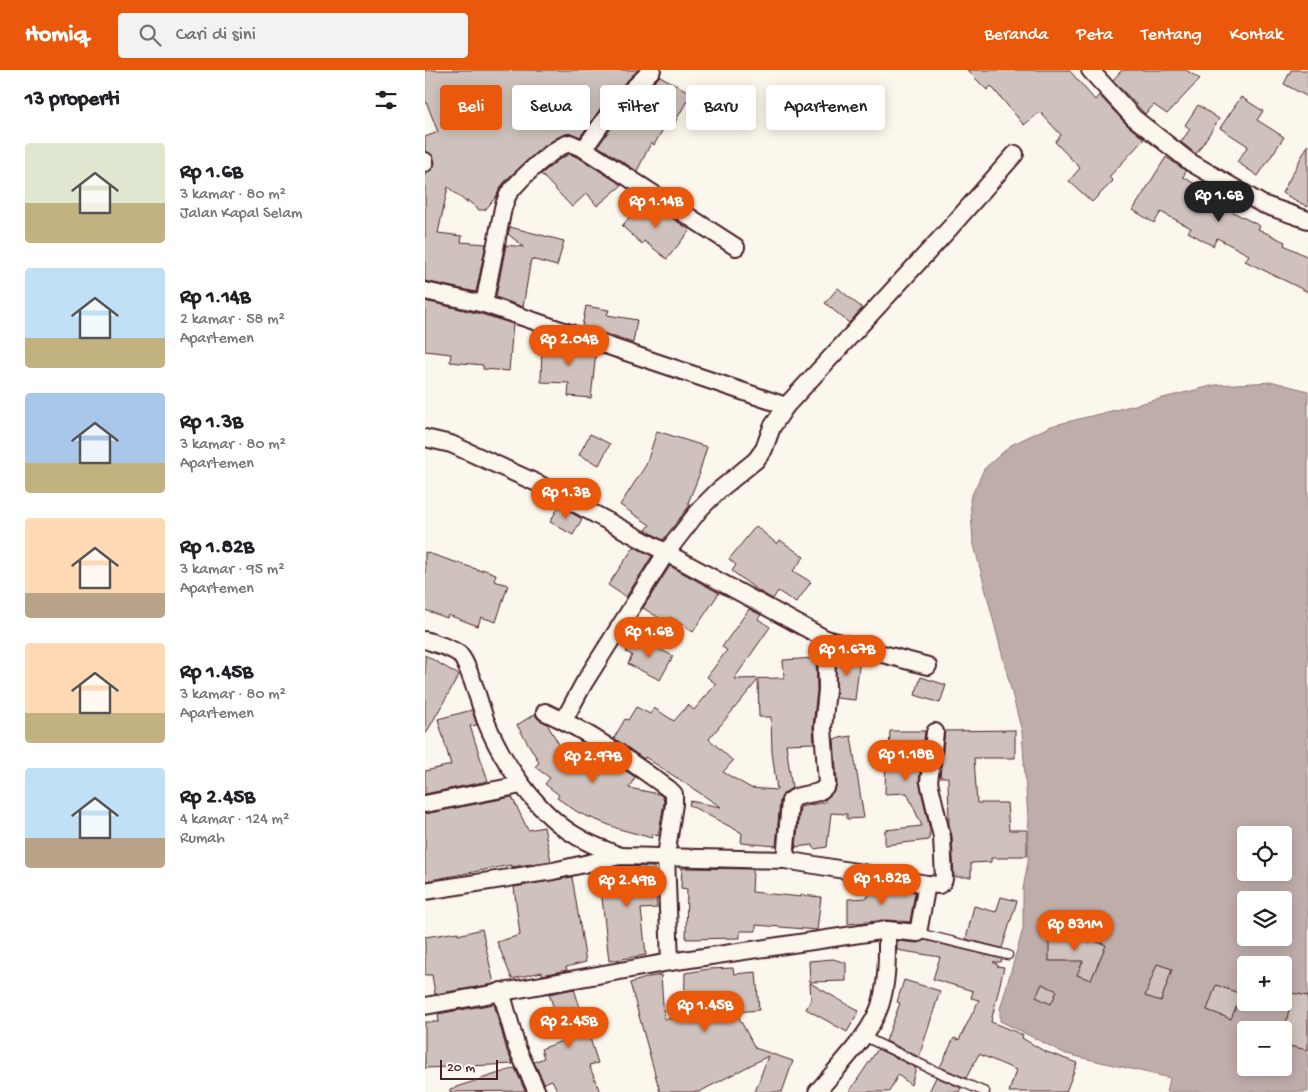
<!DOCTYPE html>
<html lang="id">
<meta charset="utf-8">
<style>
body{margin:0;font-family:"Gochi Hand",sans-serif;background:#f2f2f2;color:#202124;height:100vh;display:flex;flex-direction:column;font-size:19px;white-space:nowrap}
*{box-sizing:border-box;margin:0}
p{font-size:16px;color:#757577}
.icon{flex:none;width:28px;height:28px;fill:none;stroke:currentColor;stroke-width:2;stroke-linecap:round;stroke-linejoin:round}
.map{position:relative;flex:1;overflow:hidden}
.panel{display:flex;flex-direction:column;background:#fff;width:425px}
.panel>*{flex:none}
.top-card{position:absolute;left:15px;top:15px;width:475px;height:45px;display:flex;gap:10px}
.fabs{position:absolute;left:812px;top:756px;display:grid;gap:10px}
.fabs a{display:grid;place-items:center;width:55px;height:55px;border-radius:5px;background:#fff;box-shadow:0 2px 12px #0003;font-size:25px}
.scale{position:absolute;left:15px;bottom:12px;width:58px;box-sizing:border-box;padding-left:5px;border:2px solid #4a1f2b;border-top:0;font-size:14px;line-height:18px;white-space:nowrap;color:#4a1f2b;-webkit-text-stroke:4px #fbf7ec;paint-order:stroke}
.price{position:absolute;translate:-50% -42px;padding:0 11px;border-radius:18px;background:#ea580c;color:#fff;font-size:16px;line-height:32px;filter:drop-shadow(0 1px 2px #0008)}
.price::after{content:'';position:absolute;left:50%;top:30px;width:15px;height:11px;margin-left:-8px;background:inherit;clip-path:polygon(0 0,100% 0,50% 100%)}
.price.active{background:#222;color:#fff}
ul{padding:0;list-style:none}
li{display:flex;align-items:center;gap:15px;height:125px;padding:0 25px}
li span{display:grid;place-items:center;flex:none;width:140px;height:100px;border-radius:5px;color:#555}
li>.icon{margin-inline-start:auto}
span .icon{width:60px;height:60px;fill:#fffc;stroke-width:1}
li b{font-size:21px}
h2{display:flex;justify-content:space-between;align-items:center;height:60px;padding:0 25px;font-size:21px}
.chip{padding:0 18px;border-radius:5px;background:#fff;box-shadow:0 2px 12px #0003;font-size:18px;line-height:45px}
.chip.active{background:#ea580c;color:#fff}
header{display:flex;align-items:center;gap:30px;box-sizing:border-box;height:70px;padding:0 25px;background:#ea580c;color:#fff}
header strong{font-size:24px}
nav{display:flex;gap:28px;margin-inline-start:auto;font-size:18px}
.search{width:350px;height:45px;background:#f2f2f2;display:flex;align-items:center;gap:12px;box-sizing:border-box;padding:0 18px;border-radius:5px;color:#757577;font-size:19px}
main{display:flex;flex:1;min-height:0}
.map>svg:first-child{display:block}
</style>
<header>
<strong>Homiq</strong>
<div class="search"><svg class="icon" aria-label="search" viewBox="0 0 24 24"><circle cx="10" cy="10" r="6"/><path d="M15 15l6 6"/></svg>Cari di sini</div>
<nav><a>Beranda</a><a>Peta</a><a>Tentang</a><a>Kontak</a></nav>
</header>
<main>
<section class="panel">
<h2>13 properti<svg class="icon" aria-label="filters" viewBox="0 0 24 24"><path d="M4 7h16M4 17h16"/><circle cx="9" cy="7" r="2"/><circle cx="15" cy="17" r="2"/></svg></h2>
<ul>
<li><span style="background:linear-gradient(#dfe7d0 60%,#c2b280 0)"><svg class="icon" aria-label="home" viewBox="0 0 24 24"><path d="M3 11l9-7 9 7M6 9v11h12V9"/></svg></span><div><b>Rp 1.6B</b><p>3 kamar · 80 m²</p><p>Jalan Kapal Selam</p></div></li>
<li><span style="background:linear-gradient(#bfe0f5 70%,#c2b280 0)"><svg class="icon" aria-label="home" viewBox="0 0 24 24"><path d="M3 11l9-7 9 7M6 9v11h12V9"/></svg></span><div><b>Rp 1.14B</b><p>2 kamar · 58 m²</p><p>Apartemen</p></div></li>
<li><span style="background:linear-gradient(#a9c7e8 70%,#c2b280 0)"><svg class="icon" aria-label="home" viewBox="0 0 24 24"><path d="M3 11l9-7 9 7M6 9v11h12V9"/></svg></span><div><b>Rp 1.3B</b><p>3 kamar · 80 m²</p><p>Apartemen</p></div></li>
<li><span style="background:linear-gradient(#ffd9b3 75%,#b9a48a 0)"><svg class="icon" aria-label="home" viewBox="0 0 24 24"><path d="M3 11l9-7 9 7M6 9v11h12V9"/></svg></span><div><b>Rp 1.82B</b><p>3 kamar · 95 m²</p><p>Apartemen</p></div></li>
<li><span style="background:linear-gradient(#ffd9b3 70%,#c2b280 0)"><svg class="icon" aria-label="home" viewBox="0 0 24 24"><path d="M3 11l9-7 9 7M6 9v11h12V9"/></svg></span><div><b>Rp 1.45B</b><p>3 kamar · 80 m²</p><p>Apartemen</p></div></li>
<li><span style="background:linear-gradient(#bfe0f5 70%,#b9a48a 0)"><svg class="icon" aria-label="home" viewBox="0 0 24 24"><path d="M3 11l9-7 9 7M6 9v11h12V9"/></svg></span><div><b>Rp 2.45B</b><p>4 kamar · 124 m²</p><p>Rumah</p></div></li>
</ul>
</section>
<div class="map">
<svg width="883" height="1022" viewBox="0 0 883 1022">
<rect width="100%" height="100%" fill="#fbf7ec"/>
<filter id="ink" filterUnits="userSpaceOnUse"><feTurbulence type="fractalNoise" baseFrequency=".02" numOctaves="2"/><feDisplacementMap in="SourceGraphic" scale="10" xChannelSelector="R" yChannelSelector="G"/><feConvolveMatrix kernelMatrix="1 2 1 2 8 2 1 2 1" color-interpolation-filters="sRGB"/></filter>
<g filter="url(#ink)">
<path fill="#bfadaa" stroke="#907477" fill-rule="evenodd" d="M849,312L883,321V1022H742L745,1008L641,984L575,951V939L598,859V819L603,792L604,763L597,662L548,471L545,429L559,399L586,375L626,356L790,315ZM821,765H859V802H821ZM821,830H859V868H821ZM821,895H859V932H821ZM821,960H859V998H821Z"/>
<g fill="#cfc2bc" stroke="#4a1f2b" fill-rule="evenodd">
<path d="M0,0H213L180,32L155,67L148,64H141L133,67L115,79L81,110L75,118L71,127L60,140H54L42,130V133L23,117L13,163L37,166L36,172L61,174L51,222L0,211V103L8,98L10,93L8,86L0,81V67L13,62L0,29Z"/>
<path d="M542,0H644L670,30L674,25L702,55L719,69L684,107L688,111L667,132L644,111L655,98L630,72L636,65L615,42L599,55L566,16L562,20Z"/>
<path d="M697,0H761L775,9L742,44L729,35L720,44L688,10Z"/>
<path d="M866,0H883V27L859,14Z"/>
<path d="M235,6L266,23L247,58L241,54L229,75L226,73L212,101L173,76L195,46Z"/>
<path d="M816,27L838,41L832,50L859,67L833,106L812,92L823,76L795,58Z"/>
<path d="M773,35L794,49L771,84L756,72L765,59L760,55Z"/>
<path d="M883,75V137L857,123Z"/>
<path d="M145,84L154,88L197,115L172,136L162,123L147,137L116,104L135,89Z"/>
<path d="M741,87L761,101L758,107L786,123L787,121L812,135L808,142L835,156L833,159L860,172L859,175L883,187V222L820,191L824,185L792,168L788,176L763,162L766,158L736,142L729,153L708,140Z"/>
<path d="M219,130L265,160L242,189L219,171L217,174L197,156Z"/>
<path d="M85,157L139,171L132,196L106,189L98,237L71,227L81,175L99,177L83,164Z"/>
<path d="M413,218L437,238L424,253L400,233Z"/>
<path d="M0,231L56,244L88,254L84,301L58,299V295L25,292L26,284L0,281Z"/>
<path d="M161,236L184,240L182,245L212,250L208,273L157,256Z"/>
<path d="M117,271L142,272L171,282L166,328L143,326L144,313L116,312Z"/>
<path d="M232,361L282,377L274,403H275L263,433L265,435L238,470L221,460L225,455L195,435L221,395Z"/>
<path d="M165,364L185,374L174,395L154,385Z"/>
<path d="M134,436L157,449L148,465L125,452Z"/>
<path d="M331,456L352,474L355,470L379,487L368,501L386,512L371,533L353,521L348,529L332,520L307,501L311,495L304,489Z"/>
<path d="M209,477L227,486L201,527L183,515Z"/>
<path d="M0,482L57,501V499L71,504L69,511L83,515L71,552L56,547L53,556L23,545L22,548L0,540Z"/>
<path d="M245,496L294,523L268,562L245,547L241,552L218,538Z"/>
<path d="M324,539L336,545L333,549L345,557L309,609L359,608L358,590L391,588L392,620L388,657L389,673L361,674L367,718L359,723L355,730L351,776L316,773L317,763L264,735L265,731L296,737L220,687L219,689L189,668L200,649L203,650L211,637L225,644L229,638L249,651L263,635L269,640L291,614L282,607L302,580L297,577ZM333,610L334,647H346L347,682L352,720L326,718L298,702L308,691L284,669Z"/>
<path d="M208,569L226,578L228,576L248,586L235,610L203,594L207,585L201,582Z"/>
<path d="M0,585L34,605L0,665Z"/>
<path d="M414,586L435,588L430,630L411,628V587Z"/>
<path d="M496,607L521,615L515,633L490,625Z"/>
<path d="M47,640L52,655L45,656L63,711L0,724V701L26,695L13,649Z"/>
<path d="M110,644L112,648L122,654L141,686L149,675L186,701L190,694L210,707L204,718L234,724L238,727L239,733L233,766L227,764V768L194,759L154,743L132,728L134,725L120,714L125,708L110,697L114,692L92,655Z"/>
<path d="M590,660V688H549L552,733H582L584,760H602V786H583V788H566V792L546,793V807H529L527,766L524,755L523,707H515L520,661Z"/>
<path d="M465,661H500L494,711L505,760L504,770L460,775V760L497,756L482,723L460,724L461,681H464Z"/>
<path d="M426,666L439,748L422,749V744L406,743L402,777L389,779L388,775L371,777L375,737L400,732V730L410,720L412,713L409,669Z"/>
<path d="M87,727L103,760L119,757L126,791L86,797V795L0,811V744Z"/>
<path d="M196,796L229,797L232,838L216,839L221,885L184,891L174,801Z"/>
<path d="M257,798L328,799L327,822L376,827V825L396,827L392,860L331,855V861H315V868L261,869L262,819L256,818Z"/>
<path d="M147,807L161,892L141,897L142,900L117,905V902L103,905L87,909L72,872L95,865L89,817Z"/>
<path d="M443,814L490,822L485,852L461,850L423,854V829L443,828Z"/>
<path d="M576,827L592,831L577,878L541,869L549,836L571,842Z"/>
<path d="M624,857L665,873L667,870L681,875L666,910L652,905L658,891H624Z"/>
<path d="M57,859L69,914L10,924L7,905H0V867L33,862V865Z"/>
<path d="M499,870L577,889L576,892H568L572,894V896L579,897L566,952L598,965L597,968L619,981L652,993L641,1022H584L591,1000L554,984L541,1008L515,997L529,968L534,970L554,930L546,928L548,921L508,909L515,887L472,880V871L492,873Z"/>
<path d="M408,889L421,893V911L385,912L384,891Z"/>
<path d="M732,894L747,899L736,931L720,926Z"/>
<path d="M308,898L309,904L331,902L334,940L311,942L330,978L368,991L357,1022H330L343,986L274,1022H235L205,913L224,907L236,905L239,949L259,948L260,903L284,899Z"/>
<path d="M479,910L515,921L494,987L461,971L475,933L472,932Z"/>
<path d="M385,913L434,941L422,962L381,939L386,930Z"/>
<path d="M617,914L632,921L626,934L611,927Z"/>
<path d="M791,915L816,924L806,949L782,940Z"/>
<path d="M149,919L173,993L164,995L175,1022H133L127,1010L119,1013L109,992L119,988L116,979L140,970L124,924Z"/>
<path d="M867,923L883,926V980L859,975V965Z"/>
<path d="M69,934L82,981L88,994L0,998V952H14L13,944Z"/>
<path d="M453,979L491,998L486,1015L473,1005L464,1022H424Z"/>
<path d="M90,998L100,1021L25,1022V1019Z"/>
<path d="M511,1007L536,1018L534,1022H504Z"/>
</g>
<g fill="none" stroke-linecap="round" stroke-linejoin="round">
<defs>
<g id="service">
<path d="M493,863L583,885"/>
<path d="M438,966L506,999L560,1022"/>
</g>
<g id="minor">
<path d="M665,0L709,48L765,92L837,134L883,150"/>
<path d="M159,79L187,39L227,0"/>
<path d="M0,91V93"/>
<path d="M0,221L59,234L361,336"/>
<path d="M59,234L78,138C80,133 81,128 84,123C95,109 128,77 145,73L159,79L311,177"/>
<path d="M0,368L26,374L114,414L401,569L503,596"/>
<path d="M0,570C8,573 30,579 35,585C44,595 55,634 60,649C77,692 112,744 153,767C166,775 181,780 195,786"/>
<path d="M120,642C165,662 205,691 244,719L249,724V734L241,786L245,892"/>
<path d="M139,650L159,613L241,483L275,439L293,421L331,390L339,379L347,357L361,336L525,158L590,84"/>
<path d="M0,734L96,715"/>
<path d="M360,790L365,731C375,721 395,728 402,714L398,658L402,620L401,569"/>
<path d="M502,814L514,815L518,812L519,809L517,767L504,712L510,662"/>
<path d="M0,821L128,801L195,786L360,790L502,814L493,863L462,860L245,892L0,936"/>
<path d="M76,921L92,978L112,1022"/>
<path d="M392,1022C412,998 445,965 455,936C463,911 462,885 462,860"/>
</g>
</defs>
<use href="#service" stroke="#4a1f2b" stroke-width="11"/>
<use href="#minor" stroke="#4a1f2b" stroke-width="20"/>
<use href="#service" stroke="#fbf7ec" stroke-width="8"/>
<use href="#minor" stroke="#fbf7ec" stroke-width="16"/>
</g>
</g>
</svg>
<div class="fabs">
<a><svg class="icon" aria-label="locate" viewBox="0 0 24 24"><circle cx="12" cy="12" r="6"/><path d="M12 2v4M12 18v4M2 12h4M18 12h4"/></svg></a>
<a><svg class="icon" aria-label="layers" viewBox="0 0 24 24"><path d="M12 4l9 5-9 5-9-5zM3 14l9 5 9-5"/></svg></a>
<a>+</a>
<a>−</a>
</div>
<div class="scale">20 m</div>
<b class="price active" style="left:794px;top:153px">Rp 1.6B</b>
<b class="price" style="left:231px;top:159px">Rp 1.14B</b>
<b class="price" style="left:144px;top:297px">Rp 2.04B</b>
<b class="price" style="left:141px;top:450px">Rp 1.3B</b>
<b class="price" style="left:224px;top:589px">Rp 1.6B</b>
<b class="price" style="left:422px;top:607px">Rp 1.67B</b>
<b class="price" style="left:481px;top:712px">Rp 1.18B</b>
<b class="price" style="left:168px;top:714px">Rp 2.97B</b>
<b class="price" style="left:457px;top:836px">Rp 1.82B</b>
<b class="price" style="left:202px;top:838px">Rp 2.49B</b>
<b class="price" style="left:650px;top:882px">Rp 831M</b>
<b class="price" style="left:280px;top:963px">Rp 1.45B</b>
<b class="price" style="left:144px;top:979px">Rp 2.45B</b>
<div class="top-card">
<a class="chip active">Beli</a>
<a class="chip">Sewa</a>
<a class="chip">Filter</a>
<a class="chip">Baru</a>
<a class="chip">Apartemen</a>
</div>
</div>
</main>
